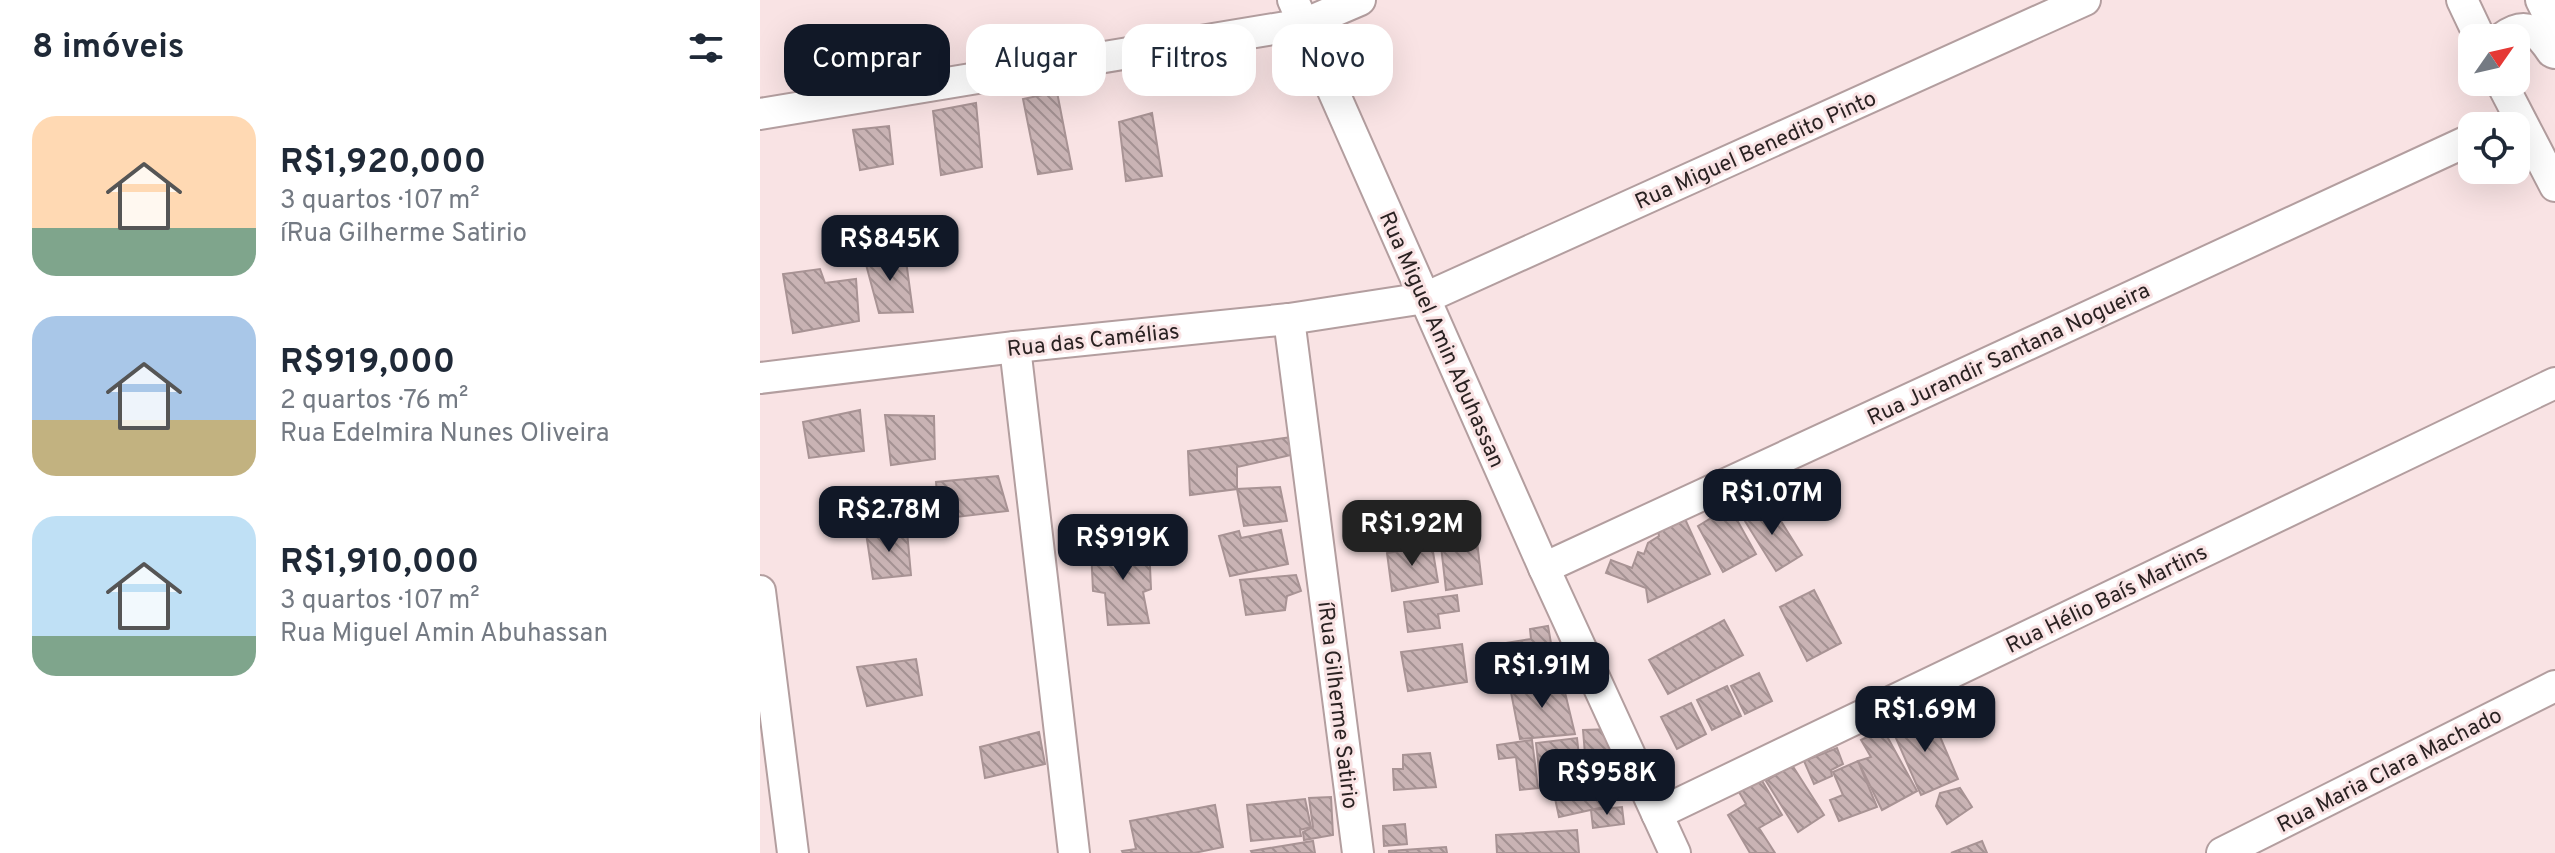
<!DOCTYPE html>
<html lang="pt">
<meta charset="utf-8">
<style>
body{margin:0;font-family:Overpass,sans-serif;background:#f2f2f3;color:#1f2937;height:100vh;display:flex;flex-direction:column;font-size:30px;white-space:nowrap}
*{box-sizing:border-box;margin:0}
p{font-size:26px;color:#747a83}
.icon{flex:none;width:44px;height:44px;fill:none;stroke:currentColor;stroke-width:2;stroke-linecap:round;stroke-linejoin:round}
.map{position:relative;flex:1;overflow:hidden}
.drawer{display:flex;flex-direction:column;background:#fff;width:760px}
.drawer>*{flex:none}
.top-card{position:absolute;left:24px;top:24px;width:760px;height:72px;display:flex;gap:16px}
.needle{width:52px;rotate:56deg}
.controls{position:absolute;left:1698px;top:24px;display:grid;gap:16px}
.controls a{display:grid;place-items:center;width:72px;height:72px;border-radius:16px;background:#fff;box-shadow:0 8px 32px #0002;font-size:40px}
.price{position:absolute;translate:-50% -68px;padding:0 18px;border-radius:16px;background:#111827;color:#fff;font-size:26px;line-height:52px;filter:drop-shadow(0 2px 4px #0008)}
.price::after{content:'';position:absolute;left:50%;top:48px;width:24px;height:18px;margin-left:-12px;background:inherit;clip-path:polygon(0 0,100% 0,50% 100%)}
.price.on{background:#222;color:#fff}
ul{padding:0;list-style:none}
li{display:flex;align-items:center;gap:24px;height:200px;padding:0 32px}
li span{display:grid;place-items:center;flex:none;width:224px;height:160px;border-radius:24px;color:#555}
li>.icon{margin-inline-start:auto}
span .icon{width:96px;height:96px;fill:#fffc;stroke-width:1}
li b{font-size:34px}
h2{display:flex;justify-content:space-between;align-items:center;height:96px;padding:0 32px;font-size:34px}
.pill{padding:0 28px;border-radius:24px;background:#fff;box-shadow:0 8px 32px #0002;font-size:28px;line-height:72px}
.pill.on{background:#111827;color:#fff}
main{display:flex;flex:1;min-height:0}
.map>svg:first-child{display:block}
</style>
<main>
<section class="drawer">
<h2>8 imóveis<svg class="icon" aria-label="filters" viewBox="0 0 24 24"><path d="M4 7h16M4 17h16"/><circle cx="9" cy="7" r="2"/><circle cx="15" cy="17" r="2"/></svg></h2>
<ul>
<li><span style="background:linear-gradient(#ffd9b3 70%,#7fa58c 0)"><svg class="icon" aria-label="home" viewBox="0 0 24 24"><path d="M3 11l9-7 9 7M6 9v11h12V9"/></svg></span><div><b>R$1,920,000</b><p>3 quartos · 107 m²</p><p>íRua Gilherme Satirio</p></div></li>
<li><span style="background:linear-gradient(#a9c7e8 65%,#c2b280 0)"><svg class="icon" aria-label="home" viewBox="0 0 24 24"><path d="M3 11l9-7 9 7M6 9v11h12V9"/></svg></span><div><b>R$919,000</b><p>2 quartos · 76 m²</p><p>Rua Edelmira Nunes Oliveira</p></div></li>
<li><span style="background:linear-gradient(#bfe0f5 75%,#7fa58c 0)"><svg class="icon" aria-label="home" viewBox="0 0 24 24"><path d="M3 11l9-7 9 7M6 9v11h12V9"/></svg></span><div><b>R$1,910,000</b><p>3 quartos · 107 m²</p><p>Rua Miguel Amin Abuhassan</p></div></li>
</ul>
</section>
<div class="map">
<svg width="1795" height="853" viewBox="0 0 1795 853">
<defs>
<pattern id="building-back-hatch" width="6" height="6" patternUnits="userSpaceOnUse" patternTransform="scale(2)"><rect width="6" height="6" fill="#c9b3b4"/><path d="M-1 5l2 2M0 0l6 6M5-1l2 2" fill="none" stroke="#a39192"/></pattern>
</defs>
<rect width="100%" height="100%" fill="#f9e3e4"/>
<g fill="url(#building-back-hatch)" stroke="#a89394" stroke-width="2">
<path d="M297,92L312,169L278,174L263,99Z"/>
<path d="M216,103L222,167L181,175L173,111Z"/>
<path d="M392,113L402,176L366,181L359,122Z"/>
<path d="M129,126L133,164L100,170L93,130Z"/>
<path d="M145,253L153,312L119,313L104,257Z"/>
<path d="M60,269L65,283L96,279L99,321L33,333L23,274Z"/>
<path d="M100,410L104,451L49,458L43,422Z"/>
<path d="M125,415L174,416L175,459L131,465Z"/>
<path d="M532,437L531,455L477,467V489L430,495L428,451Z"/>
<path d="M238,476L248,511L179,519L176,482Z"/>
<path d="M520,487L527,521L484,526L477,489Z"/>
<path d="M967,502L996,554L963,572L938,526L951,518V511Z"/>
<path d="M994,505L1001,517L1014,510L1042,555L1016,571L980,513Z"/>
<path d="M925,519L950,574L888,602L886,588L846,573L851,560L872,568L878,552L884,554L888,543L899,536L898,531Z"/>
<path d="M521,530L528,564L470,576L459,536L479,531L481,538Z"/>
<path d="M147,531L151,575L113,579L106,533Z"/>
<path d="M717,541L722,584L686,590L681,546Z"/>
<path d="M389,544L391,589L383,592L389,623L348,625L345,593L333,591L331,548Z"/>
<path d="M672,546L678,582L632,591L627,553Z"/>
<path d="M536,575L541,591L527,596L525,610L486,615L480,580Z"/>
<path d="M1054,590L1081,643L1047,661L1020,607Z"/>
<path d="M697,595L699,611L678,614L680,628L648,632L644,602Z"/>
<path d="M964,620L983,655L908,694L889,660Z"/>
<path d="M788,626L796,672L739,681L733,645L771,639L770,629Z"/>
<path d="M702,644L707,682L648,691L641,652Z"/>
<path d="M156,659L162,695L107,706L97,667Z"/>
<path d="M999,673L1012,701L985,714L971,686Z"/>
<path d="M802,680L815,734L760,739L750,687Z"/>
<path d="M967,686L981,716L952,730L937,700Z"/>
<path d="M931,703L946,734L917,749L901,717Z"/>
<path d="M1170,713L1198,779L1161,795L1132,729Z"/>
<path d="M851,729L855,776L827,778L823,730Z"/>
<path d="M1123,729L1157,791L1122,810L1098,761L1111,757L1101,740Z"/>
<path d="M279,732L285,764L225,778L220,747Z"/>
<path d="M817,738L821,774L780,778L776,743Z"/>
<path d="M772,740L778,788L760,790L756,757L739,759L737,745Z"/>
<path d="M1077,748L1083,764L1071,770L1072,776L1054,784L1044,761Z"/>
<path d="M670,753L676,787L634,790L633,769H643V755Z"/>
<path d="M1098,761L1117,807L1079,821L1070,800L1083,795L1073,772Z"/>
<path d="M1032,765L1064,815L1038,832L1006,781Z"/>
<path d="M1001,779L1022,815L999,828L1015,853H990L968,815L986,804L979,792Z"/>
<path d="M839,781L844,807L799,817L793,789Z"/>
<path d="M1200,788L1212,807L1187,824L1176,806L1180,793Z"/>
<path d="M571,797L573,835L544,840L543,832L553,827L549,798Z"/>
<path d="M545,799L551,827L540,830L541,836L491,841L487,805Z"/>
<path d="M455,805L463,847L434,853H363L362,851L376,849L370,821Z"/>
<path d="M862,807L864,824L833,828L831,810Z"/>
<path d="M645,824L647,844L624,846L623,826Z"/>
<path d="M817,830L819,853H737L736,835Z"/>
<path d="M553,841L555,853H492L491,851Z"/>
<path d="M1222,841L1227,853H1191Z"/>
<path d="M686,847L687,853H629V851Z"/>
</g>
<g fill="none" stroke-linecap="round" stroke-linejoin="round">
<defs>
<g id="minor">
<path d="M533,0L784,568L915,853"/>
<path d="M1702,0L1720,38"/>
<path d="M1781,0L1795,28"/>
<path d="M1742,38C1766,20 1778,31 1792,52L1795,53"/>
<path d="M1741,82L1795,186"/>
<path d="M0,114L544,24L600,0"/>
<path d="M529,319L598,853"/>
<path d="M255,347L314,853"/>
<path d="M0,378L255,347L529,319L665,298L1325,0"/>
<path d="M784,568L1712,139"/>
<path d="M0,591L33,853"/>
<path d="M897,814L1795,383"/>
<path d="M1462,853L1795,686"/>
</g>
</defs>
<use href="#minor" stroke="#b39e9f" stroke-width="34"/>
<use href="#minor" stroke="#fff" stroke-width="30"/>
</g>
<g text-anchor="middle" stroke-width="6" stroke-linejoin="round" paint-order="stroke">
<g font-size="22" fill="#2a2222" stroke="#f9e3e4">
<text transform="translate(995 149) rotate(-24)" y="8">Rua Miguel Benedito Pinto</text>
<text transform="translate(333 339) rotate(-6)" y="8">Rua das Camélias</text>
<text transform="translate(683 339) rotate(66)" y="8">Rua Miguel Amin Abuhassan</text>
<text transform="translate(1248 353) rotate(-25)" y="8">Rua Jurandir Santana Nogueira</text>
<text transform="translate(1346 598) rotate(-26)" y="8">Rua Hélio Baís Martins</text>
<text transform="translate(579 705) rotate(83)" y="8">íRua Gilherme Satirio</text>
<text transform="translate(1629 769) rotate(-27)" y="8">Rua Maria Clara Machado</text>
</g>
</g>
</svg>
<div class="controls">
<a><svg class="needle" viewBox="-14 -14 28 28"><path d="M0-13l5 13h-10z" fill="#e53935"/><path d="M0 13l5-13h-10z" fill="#747a83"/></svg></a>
<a><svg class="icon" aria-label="locate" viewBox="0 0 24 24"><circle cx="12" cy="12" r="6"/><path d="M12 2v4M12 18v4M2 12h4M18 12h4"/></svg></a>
</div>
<b class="price" style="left:130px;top:283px">R$845K</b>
<b class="price" style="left:1012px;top:537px">R$1.07M</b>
<b class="price" style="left:129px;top:554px">R$2.78M</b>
<b class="price on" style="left:652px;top:568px">R$1.92M</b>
<b class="price" style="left:363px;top:582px">R$919K</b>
<b class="price" style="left:782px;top:710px">R$1.91M</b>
<b class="price" style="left:1165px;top:754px">R$1.69M</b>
<b class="price" style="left:847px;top:817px">R$958K</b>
<div class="top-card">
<a class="pill on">Comprar</a>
<a class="pill">Alugar</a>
<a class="pill">Filtros</a>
<a class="pill">Novo</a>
</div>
</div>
</main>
